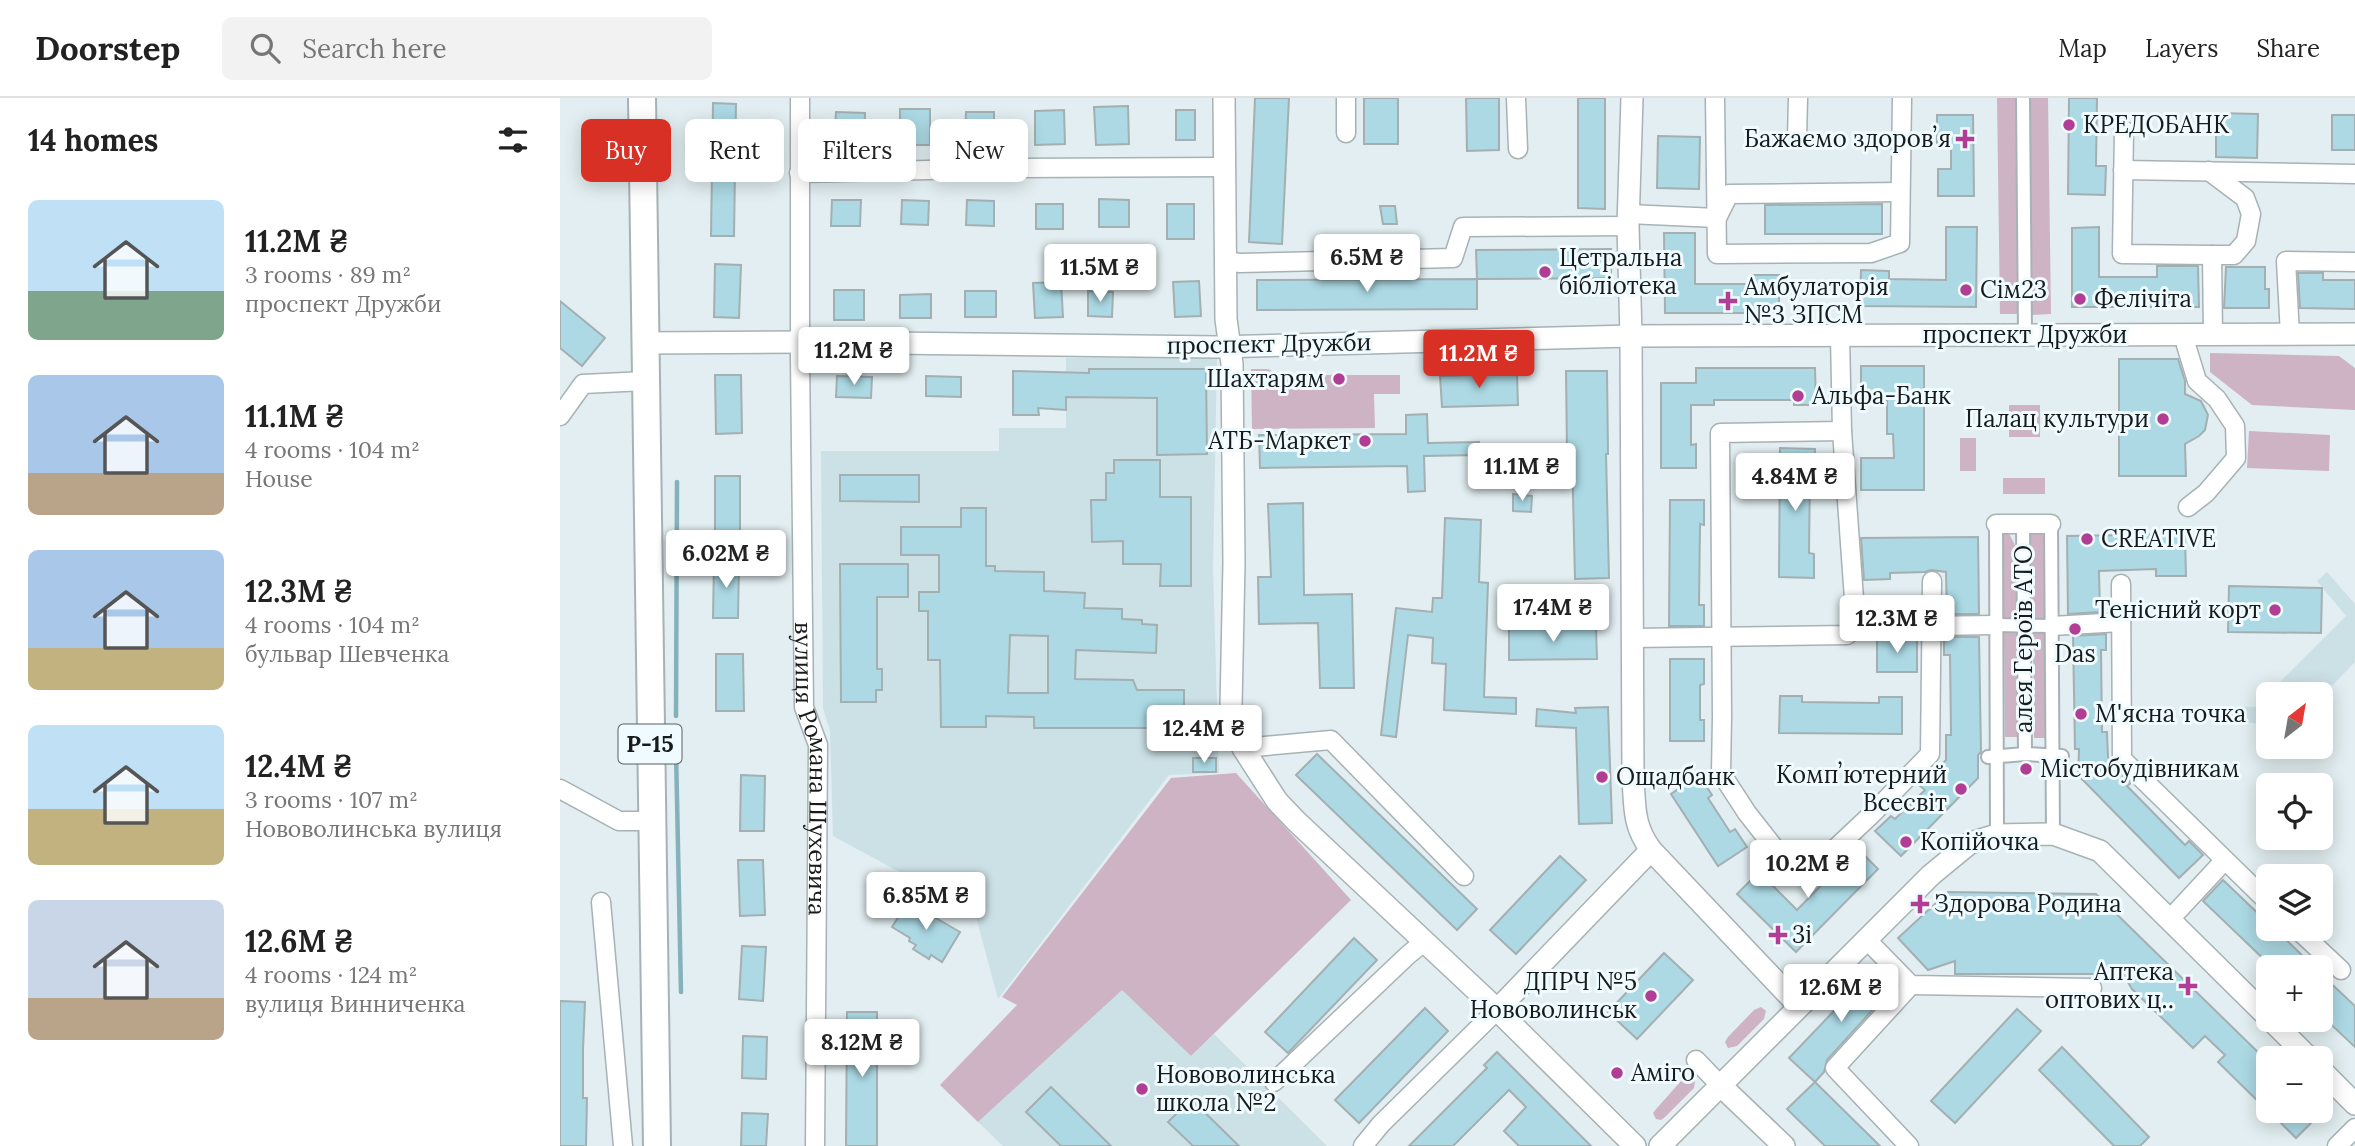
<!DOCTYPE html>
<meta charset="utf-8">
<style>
body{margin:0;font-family:Lora,serif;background:#f2f2f2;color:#222;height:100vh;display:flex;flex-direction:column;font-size:26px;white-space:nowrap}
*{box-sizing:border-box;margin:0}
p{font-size:23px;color:#767676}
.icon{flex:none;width:38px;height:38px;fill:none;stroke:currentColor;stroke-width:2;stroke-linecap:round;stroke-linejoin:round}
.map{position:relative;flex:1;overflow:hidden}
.sheet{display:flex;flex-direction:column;background:#fff;width:560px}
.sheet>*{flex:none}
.top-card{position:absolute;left:21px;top:21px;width:665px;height:63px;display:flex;gap:14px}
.needle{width:46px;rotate:31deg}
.buttons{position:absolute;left:1696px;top:584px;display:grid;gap:14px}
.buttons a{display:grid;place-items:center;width:77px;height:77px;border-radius:10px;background:#fff;box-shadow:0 4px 18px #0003;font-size:35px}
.price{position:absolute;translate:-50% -60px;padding:0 16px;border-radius:7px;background:#fff;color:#222;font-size:23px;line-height:46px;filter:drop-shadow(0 2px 4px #0008)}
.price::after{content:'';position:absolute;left:50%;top:42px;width:21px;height:16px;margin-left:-10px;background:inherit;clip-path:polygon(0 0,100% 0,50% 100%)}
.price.selected{background:#d93025;color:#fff}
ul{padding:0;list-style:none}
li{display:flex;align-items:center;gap:21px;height:175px;padding:0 28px}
li span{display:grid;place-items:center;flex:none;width:196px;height:140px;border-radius:10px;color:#555}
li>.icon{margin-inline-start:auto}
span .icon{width:84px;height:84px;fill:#fffc;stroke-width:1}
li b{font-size:30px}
h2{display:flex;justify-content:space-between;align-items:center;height:84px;padding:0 28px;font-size:30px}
.chip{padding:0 24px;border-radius:10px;background:#fff;box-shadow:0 4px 18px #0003;font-size:24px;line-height:63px}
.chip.selected{background:#d93025;color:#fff}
header{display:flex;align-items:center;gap:42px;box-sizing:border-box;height:98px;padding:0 35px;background:#fff;border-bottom:2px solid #e0e0e0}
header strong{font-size:33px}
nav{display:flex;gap:38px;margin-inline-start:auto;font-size:24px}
.search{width:490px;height:63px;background:#f2f2f2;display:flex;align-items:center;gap:18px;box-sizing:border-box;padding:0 24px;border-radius:10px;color:#767676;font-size:26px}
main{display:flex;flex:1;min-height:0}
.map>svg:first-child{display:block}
</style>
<header>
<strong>Doorstep</strong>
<div class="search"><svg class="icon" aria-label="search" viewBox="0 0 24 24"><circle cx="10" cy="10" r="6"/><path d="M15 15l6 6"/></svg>Search here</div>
<nav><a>Map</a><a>Layers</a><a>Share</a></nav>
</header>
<main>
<section class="sheet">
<h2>14 homes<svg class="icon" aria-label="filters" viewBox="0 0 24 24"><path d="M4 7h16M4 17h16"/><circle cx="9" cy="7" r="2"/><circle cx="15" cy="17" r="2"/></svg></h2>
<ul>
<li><span style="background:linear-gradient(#bfe0f5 65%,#7fa58c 0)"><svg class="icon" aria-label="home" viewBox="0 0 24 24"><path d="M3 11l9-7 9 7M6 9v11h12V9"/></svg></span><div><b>11.2M ₴</b><p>3 rooms · 89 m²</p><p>проспект Дружби</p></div></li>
<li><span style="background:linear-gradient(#a9c7e8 70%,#b9a48a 0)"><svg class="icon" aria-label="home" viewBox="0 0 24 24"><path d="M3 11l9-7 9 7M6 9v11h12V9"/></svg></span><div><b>11.1M ₴</b><p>4 rooms · 104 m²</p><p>House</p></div></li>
<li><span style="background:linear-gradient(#a9c7e8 70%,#c2b280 0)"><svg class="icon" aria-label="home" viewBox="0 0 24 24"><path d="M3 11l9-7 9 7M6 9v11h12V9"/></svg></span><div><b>12.3M ₴</b><p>4 rooms · 104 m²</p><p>бульвар Шевченка</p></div></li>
<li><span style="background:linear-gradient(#bfe0f5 60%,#c2b280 0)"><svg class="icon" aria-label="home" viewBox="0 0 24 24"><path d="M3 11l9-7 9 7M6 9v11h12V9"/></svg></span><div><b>12.4M ₴</b><p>3 rooms · 107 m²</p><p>Нововолинська вулиця</p></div></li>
<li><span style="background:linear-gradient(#c9d6e8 70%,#b9a48a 0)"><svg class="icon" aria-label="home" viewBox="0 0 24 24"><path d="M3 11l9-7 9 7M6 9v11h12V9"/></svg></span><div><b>12.6M ₴</b><p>4 rooms · 124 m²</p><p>вулиця Винниченка</p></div></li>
</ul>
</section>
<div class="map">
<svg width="1795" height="1048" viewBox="0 0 1795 1048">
<rect width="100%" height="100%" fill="#e2eef1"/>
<g fill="#cce1e6">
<path d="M506,260H657L653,471L659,675L609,677L438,901L415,815L273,738L270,633L263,610L261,353H439V330H506Z"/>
<path d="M1767,474L1795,506V564L1761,599L1760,597H1708V627L1663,621L1661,608L1695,609L1786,518L1757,483Z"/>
<path d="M562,891L631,958L654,936L767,1048H443L418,1024Z"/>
</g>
<g fill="#cdb3c4">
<path d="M1437,0H1458L1462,216H1440Z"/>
<path d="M1467,0H1488L1491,216L1470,217Z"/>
<path d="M1650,255L1779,258L1795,270V312L1692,307L1650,274Z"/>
<path d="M691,271H708L719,277H840V296H814L815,330L692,331Z"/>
<rect x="1449" y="307" width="31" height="32"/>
<path d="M1689,333L1770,337L1769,373L1687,370Z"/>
<rect x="1400" y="340" width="16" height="33"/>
<rect x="1443" y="380" width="42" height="16"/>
<path d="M1443,430H1446L1457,451L1458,520H1443Z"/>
<path d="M1470,430H1484L1485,520H1471Z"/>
<path d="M1444,533H1457L1459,639H1445Z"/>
<path d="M1473,534H1486L1487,640H1474Z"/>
<path d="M676,675L791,802L631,958L562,892L418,1024L380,987L457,907L442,899L611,680Z"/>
<path d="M1201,909L1206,913L1204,921L1177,948L1168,950L1165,944L1168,939L1194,912Z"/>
<path d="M1128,980L1135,983L1134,990L1105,1019L1101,1022L1096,1021L1093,1015L1097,1010L1122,982Z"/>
</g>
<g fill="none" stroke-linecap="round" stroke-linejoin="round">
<g stroke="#85b1bb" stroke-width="4.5">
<path d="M116,618L117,384"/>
<path d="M116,653L121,894"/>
</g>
</g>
<g fill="#acd9e4" stroke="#a4afb2" stroke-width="2" fill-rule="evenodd">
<path d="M695,0H729L722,146L689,144Z"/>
<rect x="804" y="0" width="34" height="46"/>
<path d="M906,0H939V52L907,53Z"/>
<path d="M1018,0H1045V111L1018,110Z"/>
<path d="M1509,0H1537L1536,68H1546L1545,97L1508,96Z"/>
<path d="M153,5L176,6L174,138H151Z"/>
<path d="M568,8L569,46L536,47L534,9Z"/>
<rect x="340" y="11" width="30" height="36"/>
<path d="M504,12L505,46L475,47V13Z"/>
<rect x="616" y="12" width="19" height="30"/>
<path d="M276,14L305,15L304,47L274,46Z"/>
<path d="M406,14H434V47H405Z"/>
<path d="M1656,15L1698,16L1697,60L1656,59Z"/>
<path d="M1377,17H1413L1414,98H1378V71H1391V46H1377Z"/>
<rect x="1772" y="17" width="23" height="35"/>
<path d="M1098,38L1140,39L1139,91L1097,90Z"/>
<path d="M539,101L569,102V129H539Z"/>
<path d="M272,102H301L300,128H271Z"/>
<path d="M342,102L369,103L368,127L341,126Z"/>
<path d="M407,102L434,103V128L406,127Z"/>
<rect x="476" y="106" width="27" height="25"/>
<rect x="607" y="106" width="27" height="35"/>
<path d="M1322,106V136H1205V107Z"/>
<path d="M820,108H835L837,126H823Z"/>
<path d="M1386,129H1417L1416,209L1300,208L1301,172L1329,173V181L1386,182Z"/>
<path d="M1539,129V179H1597V168H1638L1639,209H1512V130Z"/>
<path d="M1104,135H1135V186H1193V177H1219V215H1105Z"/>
<path d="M1051,151V180L917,181L916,152Z"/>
<path d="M155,166L181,167L179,220L154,219Z"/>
<path d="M1666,169H1705V191H1709V210H1664Z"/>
<path d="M1738,175H1763V182H1795V211L1740,210Z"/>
<path d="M917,181V211L697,212V182Z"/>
<path d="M639,183L641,218L615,219L613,184Z"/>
<path d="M501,184L503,219L475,220L473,185Z"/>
<rect x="274" y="192" width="30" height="30"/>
<rect x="405" y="193" width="31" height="26"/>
<path d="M528,193L553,194L552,219L528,218Z"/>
<path d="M371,196V220H340V197Z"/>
<path d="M0,203L45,240L22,268L0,250Z"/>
<path d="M1559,261H1618L1625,283V296L1641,303L1648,317L1645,332L1639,338L1625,346L1626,378H1559Z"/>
<path d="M1301,268H1364V392H1301V360H1334L1333,336H1327V301H1301Z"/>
<path d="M1136,270H1255L1256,307H1234V302H1154V307H1131V347L1136,346V370H1101V285H1136Z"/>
<path d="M529,271H646L647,356L597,357V300L506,299V312L478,310L479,317H453V273L529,275Z"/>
<path d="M1006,273H1047L1048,356H1046L1049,480L1015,481L1012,356H1007Z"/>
<path d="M957,276L958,307L882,309L880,278Z"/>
<path d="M155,277H181L182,335L156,336Z"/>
<path d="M277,278L312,279L311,300L276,299Z"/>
<path d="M366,278L401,279V299L366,298Z"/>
<path d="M867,316L868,345L919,344V357L864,358L865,393L848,394L847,368L700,370L699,337L846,336V317Z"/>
<path d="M1220,350L1255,351L1254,375H1250L1249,455L1254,456V480L1219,479Z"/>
<path d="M554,362H600V399H631V488H600L601,466H563V443L532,444L531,402H546V375H554Z"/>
<path d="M280,377H359V404L280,403Z"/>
<rect x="155" y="378" width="25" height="57"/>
<path d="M953,396L972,398L971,414L953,413Z"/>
<path d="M1110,402H1144V427L1140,426L1139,507H1144V528H1109Z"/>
<path d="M743,405L744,497L792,496L794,590H760L758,525L699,526L698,479H711L708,406Z"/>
<path d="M401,410H426V468H435V473L484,474V493L525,495L524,510L562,511V521L582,522V526L597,527L596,555L516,552L515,581L573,582L577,592H624V621H597L596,630H474V619L426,618V629H381L380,562H368V513H359V494H379V457H341V429H401ZM450,537L488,538V595H448Z"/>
<path d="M885,420L921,422L919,484L928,485L924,599L956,600V616L884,612L886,566L872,565L873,540L848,537L836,639L821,637L836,510L872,514L873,500H882Z"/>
<path d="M1625,436L1626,478H1596V471L1539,473L1540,514L1508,516L1507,438Z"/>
<path d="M1418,439L1419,516H1387L1386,474L1371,472L1365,474L1330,475V481L1304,482L1301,440Z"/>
<path d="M154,464H179L178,520H153Z"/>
<path d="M280,466H348V499H317V571H322V592H316V604H281Z"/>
<path d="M1669,488L1762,490L1761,535L1668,534Z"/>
<path d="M1036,530L1037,561L949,562V531Z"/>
<path d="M1546,536V552H1541L1542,634H1547L1548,659L1554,669L1571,685L1567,688L1625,747L1629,743L1643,757L1619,780L1518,677L1519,651H1515L1513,538Z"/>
<path d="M1384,539H1419L1421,654L1418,657V680L1341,758L1315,733L1331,718L1335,721L1365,692L1360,688L1386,662V637H1391L1390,557H1384Z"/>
<rect x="1317" y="540" width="40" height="34"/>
<path d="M156,556H183L184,613H156Z"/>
<path d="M1110,561H1144V586L1140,587V622H1144V643H1110Z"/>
<path d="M1220,598H1242V604L1319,605V599H1342V636L1219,635Z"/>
<path d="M1048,609L1052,725L1019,726L1016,630L976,628L977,611L1016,615L1015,610Z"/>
<path d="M757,656L917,811L897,832L736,677Z"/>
<rect x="633" y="660" width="23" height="14"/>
<path d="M181,677L205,678L204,733H180Z"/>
<path d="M1139,677L1152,697L1148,700L1170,734L1175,731L1187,749L1158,768L1111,696Z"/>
<path d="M1295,748L1318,771L1236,854L1177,796L1199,774L1237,812L1279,769L1276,766Z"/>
<path d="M1000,758L1026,782L956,856L930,832Z"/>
<path d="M178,762H203L205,817L180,818Z"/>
<path d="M1663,782L1708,825V831H1715L1755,870H1713L1643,803Z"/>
<path d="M1388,794L1536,796L1708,964V1013L1658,964L1665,957L1645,938L1633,950L1572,891L1563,876H1395V863L1368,872L1338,840Z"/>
<path d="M348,804L400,834L382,864L371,857L369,861L353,851L356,847L349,843L350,840L332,829Z"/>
<path d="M794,840L817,862L728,955L705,934Z"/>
<path d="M182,848L206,849L203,903L179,901Z"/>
<path d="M1104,855L1133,882L1077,941L1048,914Z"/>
<path d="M1316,869L1335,887L1267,962L1264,974L1255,984L1229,960Z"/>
<path d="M1760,875L1795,908V949L1760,916Z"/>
<path d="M0,903L25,904L23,952V1000H27L26,1048H0Z"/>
<path d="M865,910L888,933L799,1025L775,1002Z"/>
<path d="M1457,911L1481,933L1395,1025L1371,1003Z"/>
<path d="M287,914H317V1048H286Z"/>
<path d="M183,938L207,939L206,981L182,980Z"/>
<path d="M1502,949L1589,1039L1580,1048H1554L1479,972Z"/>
<path d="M937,954L1031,1048H959L944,1033L966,1009L949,992L893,1048H849L927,970L924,967Z"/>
<path d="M1255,984L1320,1048H1265L1227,1011Z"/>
<path d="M491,989L551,1048H501L466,1014Z"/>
<path d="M631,1001L679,1048H633L608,1024Z"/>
<path d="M1709,1013H1763L1736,1040Z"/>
<path d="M182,1015L208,1016L206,1048H181Z"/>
</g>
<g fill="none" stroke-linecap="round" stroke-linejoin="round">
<defs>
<g id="pedestrian">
<path d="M1463,0L1465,237"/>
<path d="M1463,425L1465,656"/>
<path d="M1436,426L1437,737"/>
<path d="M1491,426L1493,736"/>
<path d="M1436,527L1492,528"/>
<path d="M1428,659L1465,656L1502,658"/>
</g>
<g id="minor">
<path id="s1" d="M240,0V260L244,609L258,647L255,1048"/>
<path d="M956,0L958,51"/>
<path d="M1155,0L1157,156L1311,155L1340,145L1342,0"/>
<path d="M1564,32L1562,156L1652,157"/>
<path d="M786,35V0"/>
<path d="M1237,40L1238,0"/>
<path d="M1563,72L1795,76"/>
<path d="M1649,73L1685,100L1691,116L1686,143L1674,157H1652L1653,237"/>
<path d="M239,75L453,70L665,69"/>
<path d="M1068,116L1157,120L1169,96L1340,94"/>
<path d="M665,163L680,165L893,160L903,129L1068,128"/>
<path d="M1625,237L1626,247L1637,283L1657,301L1675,328L1676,360L1646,395L1628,409"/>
<path d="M1730,237L1726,163L1795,164"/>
<path d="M0,318L23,286L85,283"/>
<path d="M1282,333L1160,335L1162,619L1161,675L1187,715L1216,752L1245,779L1312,716L1370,656L1372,483"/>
<path d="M1436,426H1491"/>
<path d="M1561,486L1562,661L1708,804"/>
<path d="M1492,528L1561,524"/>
<path d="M1296,529L1436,527"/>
<path d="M1073,540L1287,537L1296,529L1282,333L1280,238"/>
<path d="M683,650L771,642L904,778"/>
<path d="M0,691L59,723H91"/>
<path d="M41,804L63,1048"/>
<path d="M1610,821L1664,763"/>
<path d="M1737,831L1781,872"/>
<path d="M1306,841L1351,887L1532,890"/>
<path d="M1136,962L1160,987"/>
<path d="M714,984L848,857L865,843"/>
<path d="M803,1048L821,1026L937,912"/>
<path d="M1349,1048L1275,970L1351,887"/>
<path d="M1777,1048L1795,1030"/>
</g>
<g id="tertiary">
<path d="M664,0L666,221L672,266L674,465L671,608L673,623L683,650L717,703L736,723L930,905L1075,1048"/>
<path d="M1072,0L1068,128L1071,238L1073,680C1075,710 1073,727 1091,752L1239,908"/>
<path d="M85,245L240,244L657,249L1071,238L1795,236"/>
<path d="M937,912L1091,752"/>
<path d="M1711,922L1750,961"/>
<path d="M1760,971L1795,1006"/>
<path d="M1160,987L1224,1048"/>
<path d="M1100,1048L1371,777L1410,745L1437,737L1493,736L1540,753L1708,919"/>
</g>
<path id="primary" d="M82,0L97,1048"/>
</defs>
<use href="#pedestrian" stroke="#a7b2b5" stroke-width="16"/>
<use href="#minor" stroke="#a7b2b5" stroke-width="21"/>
<use href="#tertiary" stroke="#a7b2b5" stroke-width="24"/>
<use href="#primary" stroke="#a7b2b5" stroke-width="30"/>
<use href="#pedestrian" stroke="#fff" stroke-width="12"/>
<use href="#minor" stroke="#fff" stroke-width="18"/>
<use href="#tertiary" stroke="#fff" stroke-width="21"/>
<use href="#primary" stroke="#fff" stroke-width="26"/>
</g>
<g fill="#b23d94" stroke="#effbfe" stroke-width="2.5">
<circle cx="1509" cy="27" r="7"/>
<path d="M1401.5 30.5h7v7h7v7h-7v7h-7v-7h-7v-7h7z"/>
<circle cx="985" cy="174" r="7"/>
<circle cx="1406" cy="192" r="7"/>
<circle cx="1520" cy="201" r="7"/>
<path d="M1164.5 192.5h7v7h7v7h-7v7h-7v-7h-7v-7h7z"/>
<circle cx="779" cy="281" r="7"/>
<circle cx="1238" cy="298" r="7"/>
<circle cx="1603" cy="321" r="7"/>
<circle cx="805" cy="343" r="7"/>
<circle cx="1527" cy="441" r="7"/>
<circle cx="1715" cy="512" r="7"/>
<circle cx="1515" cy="531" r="7"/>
<circle cx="1521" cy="616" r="7"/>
<circle cx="1466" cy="671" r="7"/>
<circle cx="1042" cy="679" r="7"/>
<circle cx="1401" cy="691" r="7"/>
<circle cx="1346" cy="744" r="7"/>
<path d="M1356.5 795.5h7v7h7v7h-7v7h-7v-7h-7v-7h7z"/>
<path d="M1214.5 826.5h7v7h7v7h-7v7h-7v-7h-7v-7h7z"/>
<path d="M1624.5 877.5h7v7h7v7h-7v7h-7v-7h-7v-7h7z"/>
<circle cx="1091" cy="898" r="7"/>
<circle cx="1057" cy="975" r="7"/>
<circle cx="582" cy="991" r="7"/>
</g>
<g text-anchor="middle" stroke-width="6" stroke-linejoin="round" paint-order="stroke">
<rect fill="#effbfe" stroke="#585e60" stroke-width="2" x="58.5" y="626.5" width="63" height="39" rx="5"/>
<g font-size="23" font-weight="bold" fill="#171b1c">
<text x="90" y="654">Р-15</text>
</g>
<g font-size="24" fill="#171b1c" stroke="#effbfe" text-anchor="start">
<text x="1523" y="35">КРЕДОБАНК</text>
<text x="1391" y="49" text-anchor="end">Бажаємо здоровʼя</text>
<text x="999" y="168">Цетральна<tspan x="999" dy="28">бібліотека</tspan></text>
<text x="1184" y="197">Амбулаторія<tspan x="1184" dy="28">№3 ЗПСМ</tspan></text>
<text x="1420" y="200">Сім23</text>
<text x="1534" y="209">Фелічіта</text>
<text x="765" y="289" text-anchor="end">Шахтарям</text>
<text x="1252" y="306">Альфа-Банк</text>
<text x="1589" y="329" text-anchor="end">Палац культури</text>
<text x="791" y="351" text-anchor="end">АТБ-Маркет</text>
<text x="1541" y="449">CREATIVE</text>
<text x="1701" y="520" text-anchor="end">Тенісний корт</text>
<text x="1515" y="564" text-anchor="middle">Das</text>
<text x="1535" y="624">М'ясна точка</text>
<text x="1480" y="679">Містобудівникам</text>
<text x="1387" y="685" text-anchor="end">Компʼютерний<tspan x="1387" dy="28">Всесвіт</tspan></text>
<text x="1056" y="687">Ощадбанк</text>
<text x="1360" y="752">Копійочка</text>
<text x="1374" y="814">Здорова Родина</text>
<text x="1232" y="845">3і</text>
<text x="1614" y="882" text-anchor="end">Аптека<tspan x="1614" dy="28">оптових ц‥</tspan></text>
<text x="1077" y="892" text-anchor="end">ДПРЧ №5<tspan x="1077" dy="28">Нововолинськ</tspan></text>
<text x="1071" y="983">Аміго</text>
<text x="596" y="985">Нововолинська<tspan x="596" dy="28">школа №2</tspan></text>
</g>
<g font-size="24" fill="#171b1c" stroke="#effbfe">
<text x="1465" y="245">проспект Дружби</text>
<text transform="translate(709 246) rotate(-1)" y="8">проспект Дружби</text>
<text transform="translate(1464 541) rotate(-90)" y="8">алея Героїв АТО</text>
<text dy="8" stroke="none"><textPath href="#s1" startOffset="672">вулиця Романа Шухевича</textPath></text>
</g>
</g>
</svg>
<div class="buttons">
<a><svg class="needle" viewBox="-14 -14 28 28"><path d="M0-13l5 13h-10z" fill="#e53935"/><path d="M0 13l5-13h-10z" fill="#767676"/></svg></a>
<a><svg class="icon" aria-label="locate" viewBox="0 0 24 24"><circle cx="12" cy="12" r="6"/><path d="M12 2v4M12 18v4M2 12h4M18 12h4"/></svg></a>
<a><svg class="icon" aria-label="layers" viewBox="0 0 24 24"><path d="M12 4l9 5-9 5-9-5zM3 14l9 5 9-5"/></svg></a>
<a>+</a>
<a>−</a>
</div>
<b class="price" style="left:807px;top:196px">6.5M ₴</b>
<b class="price" style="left:540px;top:206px">11.5M ₴</b>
<b class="price" style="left:294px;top:289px">11.2M ₴</b>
<b class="price selected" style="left:919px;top:292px">11.2M ₴</b>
<b class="price" style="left:962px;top:405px">11.1M ₴</b>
<b class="price" style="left:1235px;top:415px">4.84M ₴</b>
<b class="price" style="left:166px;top:492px">6.02M ₴</b>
<b class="price" style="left:993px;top:546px">17.4M ₴</b>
<b class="price" style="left:1337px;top:557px">12.3M ₴</b>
<b class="price" style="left:644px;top:667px">12.4M ₴</b>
<b class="price" style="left:1248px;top:802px">10.2M ₴</b>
<b class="price" style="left:366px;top:834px">6.85M ₴</b>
<b class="price" style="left:1281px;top:926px">12.6M ₴</b>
<b class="price" style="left:302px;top:981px">8.12M ₴</b>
<div class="top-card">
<a class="chip selected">Buy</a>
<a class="chip">Rent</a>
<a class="chip">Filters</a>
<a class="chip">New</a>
</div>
</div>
</main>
